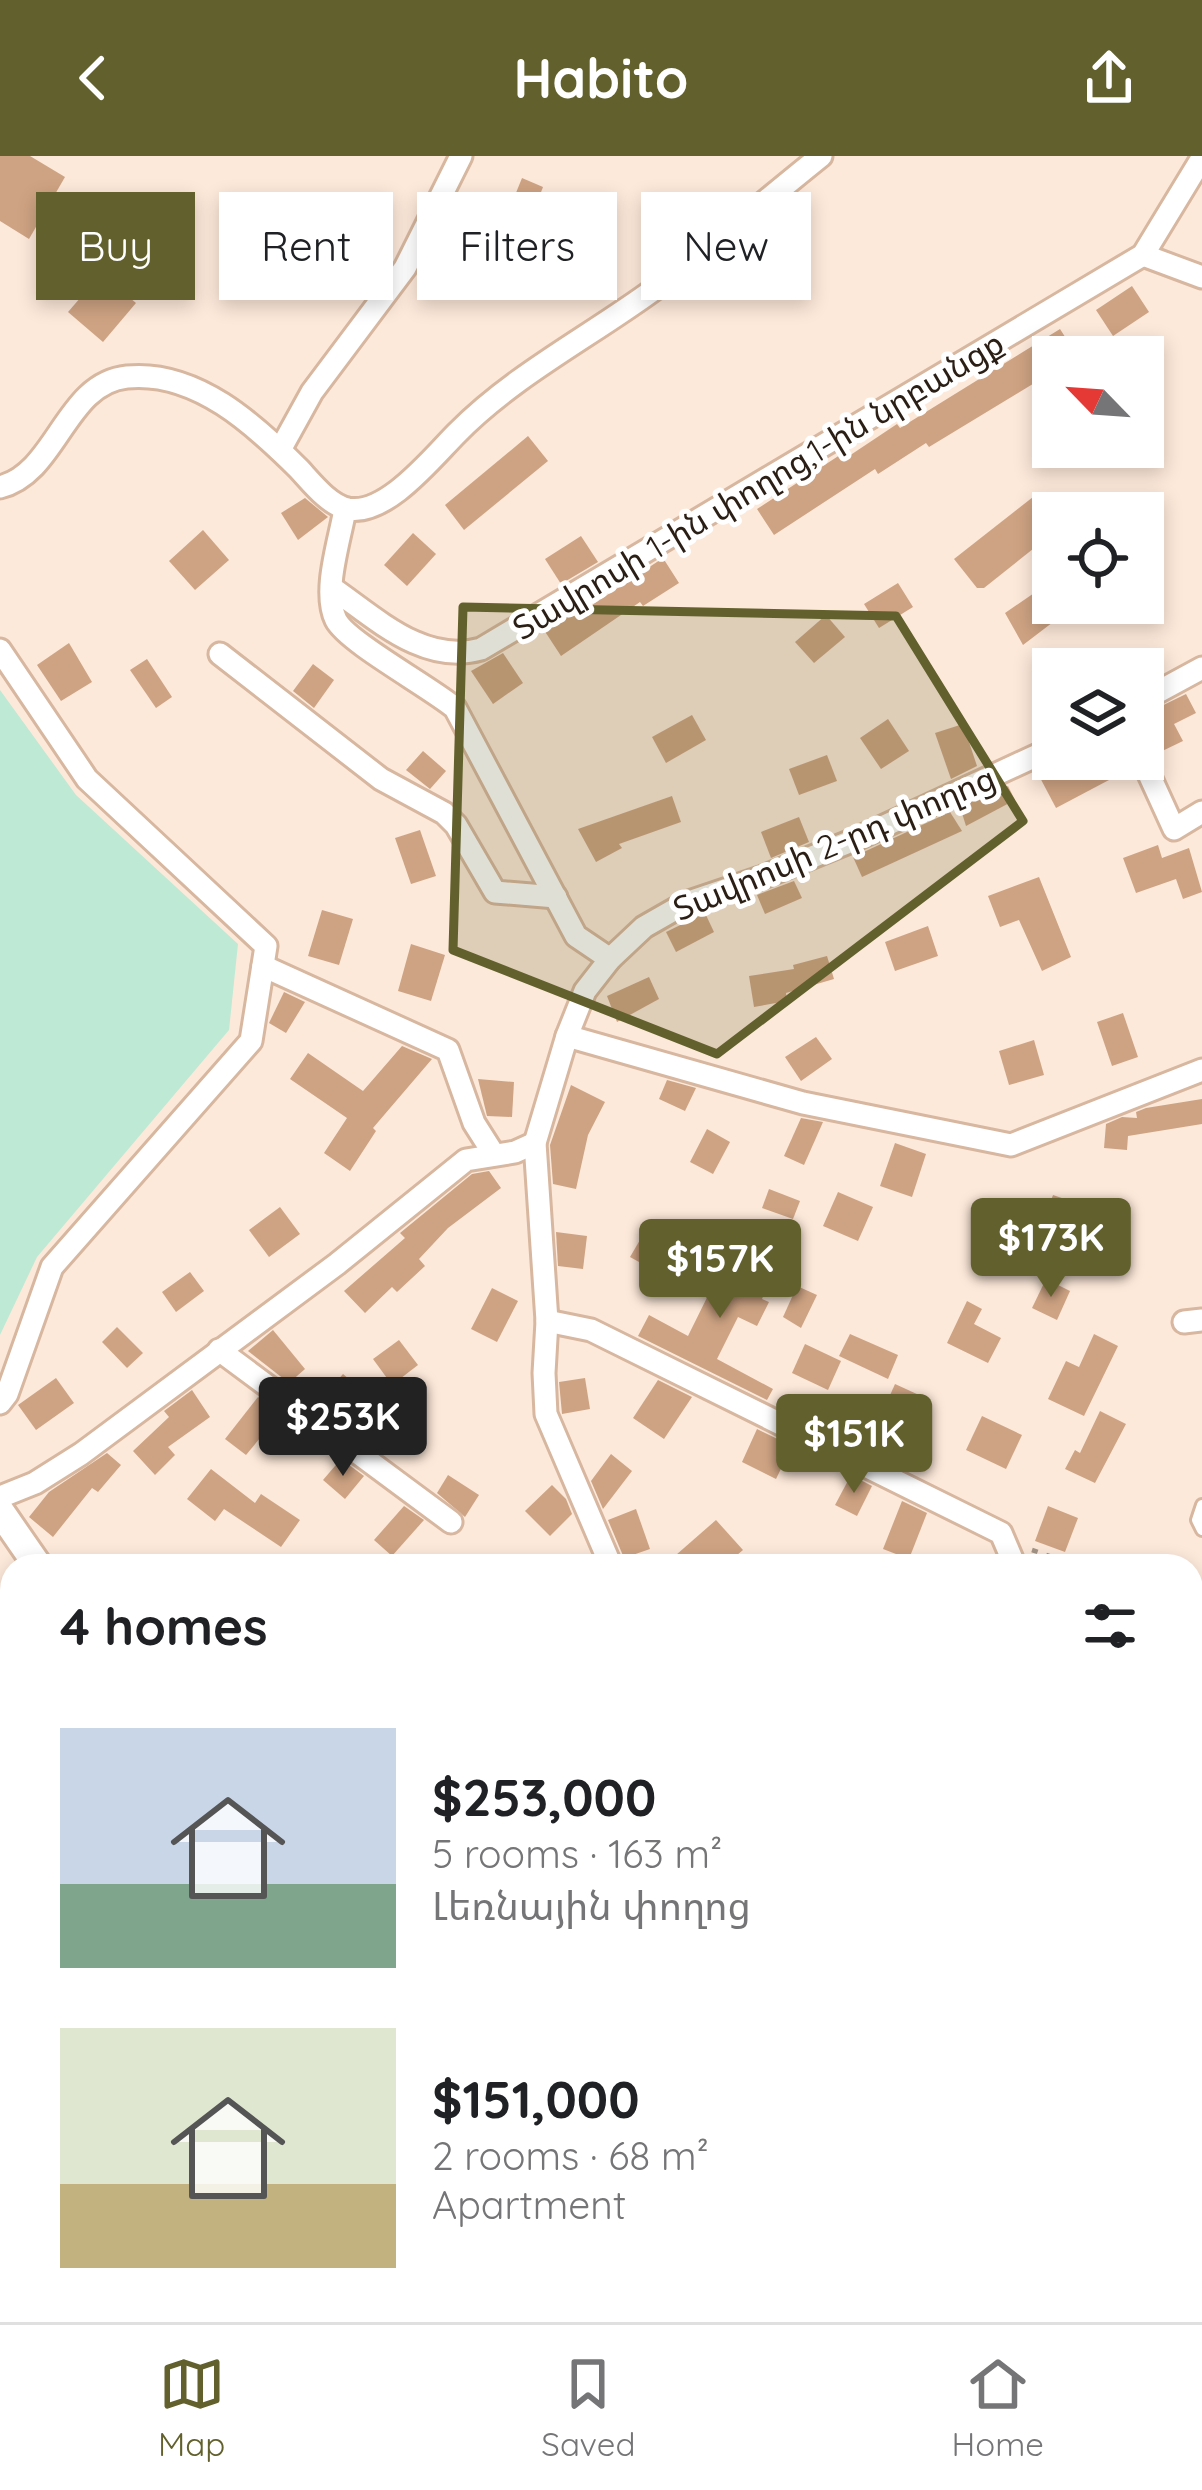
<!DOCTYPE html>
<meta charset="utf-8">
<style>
body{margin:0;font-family:Quicksand,"Noto Sans Armenian",sans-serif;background:#f6f6f6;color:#202124;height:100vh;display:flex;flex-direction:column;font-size:45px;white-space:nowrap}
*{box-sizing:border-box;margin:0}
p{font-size:39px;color:#757577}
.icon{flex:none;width:66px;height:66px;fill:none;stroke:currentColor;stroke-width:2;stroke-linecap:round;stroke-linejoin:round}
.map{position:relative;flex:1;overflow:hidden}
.drawer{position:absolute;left:0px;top:1398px;width:1203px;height:768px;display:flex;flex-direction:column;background:#fff;border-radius:36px 36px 0 0;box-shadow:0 6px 18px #0003}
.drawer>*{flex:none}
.top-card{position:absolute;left:36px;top:36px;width:1131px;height:108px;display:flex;gap:24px}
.needle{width:78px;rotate:295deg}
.fabs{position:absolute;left:1032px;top:180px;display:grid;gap:24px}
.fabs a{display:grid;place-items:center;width:132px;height:132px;border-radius:0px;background:#fff;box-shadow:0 6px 18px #0003;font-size:60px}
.price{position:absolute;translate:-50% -102px;padding:0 27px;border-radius:12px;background:#62612d;color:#fff;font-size:39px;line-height:78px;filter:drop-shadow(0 3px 6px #0008)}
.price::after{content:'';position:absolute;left:50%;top:72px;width:36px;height:27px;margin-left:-18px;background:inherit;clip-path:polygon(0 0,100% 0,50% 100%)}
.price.current{background:#222;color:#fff}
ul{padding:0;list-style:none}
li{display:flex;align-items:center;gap:36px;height:300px;padding:0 60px}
li span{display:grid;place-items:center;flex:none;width:336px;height:240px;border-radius:0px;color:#555}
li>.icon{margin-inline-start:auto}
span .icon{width:144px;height:144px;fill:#fffc;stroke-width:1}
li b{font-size:51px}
h2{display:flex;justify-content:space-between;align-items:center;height:144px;padding:0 60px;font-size:51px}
.pill{padding:0 42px;border-radius:0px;background:#fff;box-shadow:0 6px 18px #0003;font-size:42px;line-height:108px}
.pill.current{background:#62612d;color:#fff}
header{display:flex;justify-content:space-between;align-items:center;height:156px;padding:0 60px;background:#62612d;color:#fff;font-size:54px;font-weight:700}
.menu{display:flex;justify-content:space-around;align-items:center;height:168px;border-top:3px solid #e0e0e0;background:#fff;font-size:33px;color:#757577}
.menu a{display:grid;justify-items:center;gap:6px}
.menu .current{color:#62612d}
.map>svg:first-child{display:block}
</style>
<header><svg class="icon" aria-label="back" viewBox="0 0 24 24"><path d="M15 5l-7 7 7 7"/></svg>Habito<svg class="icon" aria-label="share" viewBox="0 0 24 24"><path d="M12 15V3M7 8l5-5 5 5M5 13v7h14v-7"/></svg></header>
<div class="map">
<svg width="1202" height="2166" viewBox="0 0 1202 2166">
<rect width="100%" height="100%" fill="#fde9da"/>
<path fill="#bee9d5" d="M0,534L76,639L238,788L229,874L37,1101L0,1179Z"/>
<g fill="#cea383">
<path d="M0,0H30L65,21L29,83L0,65Z"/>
<path d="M522,22L543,31L531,62L509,54Z"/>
<path d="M101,118L136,147L103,186L68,156Z"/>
<path d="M1132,130L1149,156L1113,180L1096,154Z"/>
<path d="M1060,173L1078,201H1053V215L1041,223L929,291L926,287L878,318L875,313L774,379L757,353L843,297L846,302L897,268L900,272Z"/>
<path d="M528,280L548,305L464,374L445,349Z"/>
<path d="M1033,341L1053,366V377L984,432H977L954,403Z"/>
<path d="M305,342L328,361L298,384L281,357Z"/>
<path d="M203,374L229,404L195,434L169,405Z"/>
<path d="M413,377L436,398L407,430L384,409Z"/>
<path d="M581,380L598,406L561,428L545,403Z"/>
<path d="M663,402L679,427L643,450L640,446L561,500L544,474L580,451L583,455Z"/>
<path d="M1053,424V447H1078L1023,489L1005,457Z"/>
<path d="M898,427L913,451L879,472L864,448Z"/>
<path d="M826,459L845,481L814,507L795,486Z"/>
<path d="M69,487L92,526L61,545L37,509Z"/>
<path d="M503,497L523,527L493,548L471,515Z"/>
<path d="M147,503L172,541L156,552L130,514Z"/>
<path d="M313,508L334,524L314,552L293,535Z"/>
<path d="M1186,538L1196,557L1174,568L1183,585L1156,598L1143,582V559Z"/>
<path d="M692,559L706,584L666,607L652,581Z"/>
<path d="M888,563L909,595L881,613L860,582Z"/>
<path d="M963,568L977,610L951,623L935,577Z"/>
<path d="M423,595L446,615L430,633L406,614Z"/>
<path d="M827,599L837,625L799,639L789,613Z"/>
<path d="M1063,603H1120L1126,615L1056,652L1037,616Z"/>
<path d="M1008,630L1015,644L966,670L960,651Z"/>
<path d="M672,640L681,666L619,688L622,692L596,706L578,673Z"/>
<path d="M950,656L962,675L862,721L853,701Z"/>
<path d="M799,661L809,686L771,702L761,676Z"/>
<path d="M420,674L436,720L411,728L395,682Z"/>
<path d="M1158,689L1162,702L1189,692L1202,736L1183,743L1176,723L1136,737L1123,702Z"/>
<path d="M1039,721L1071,801L1042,815L1019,764L1000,771L988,740Z"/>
<path d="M794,725L802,742L765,758L757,739Z"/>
<path d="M322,754L353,763L339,809L308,800Z"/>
<path d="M705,757L714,776L676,796L666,776Z"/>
<path d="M928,770L938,800L895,815L885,786Z"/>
<path d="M411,788L445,799L431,845L398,835Z"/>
<path d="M827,800L834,823L786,837L787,845L754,851L749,820L794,813L793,809Z"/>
<path d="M649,821L659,843L617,866L607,840Z"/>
<path d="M284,836L305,846L286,877L269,867Z"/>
<path d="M1123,857L1138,901L1112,910L1097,866Z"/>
<path d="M816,881L832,903L801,925L785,901Z"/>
<path d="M1034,884L1044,919L1009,929L999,895Z"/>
<path d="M402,890L432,903L373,972L376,975L350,1015L324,997L347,962L290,923L308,897L363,935Z"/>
<path d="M478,923L514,926L512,961L487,960Z"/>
<path d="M667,924L696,932L685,955L659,943Z"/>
<path d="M571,929L605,946L588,979L576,1033L553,1028L550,989Z"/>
<path d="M1202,943V968L1128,980L1127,994L1104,992L1106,968L1122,961L1137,962L1136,956L1146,952Z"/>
<path d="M801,962L823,966L804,1009L784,1000Z"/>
<path d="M707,973L730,986L713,1018L690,1006Z"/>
<path d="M895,987L926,998L912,1041L880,1030Z"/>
<path d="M489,1015L501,1032L448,1072L419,1103L425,1110L397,1136L392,1131L365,1157L344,1135L405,1082L400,1077L472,1018Z"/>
<path d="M769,1033L800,1045L793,1063L762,1052Z"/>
<path d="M838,1036L873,1051L858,1085L823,1070Z"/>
<path d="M1053,1039L1082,1049L1064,1097L1036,1086Z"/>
<path d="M280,1051L300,1078L269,1101L249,1074Z"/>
<path d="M647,1072L667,1083L650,1112L630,1101Z"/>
<path d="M556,1076L587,1080L583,1113L558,1110Z"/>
<path d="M731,1093L774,1113L762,1143L769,1146L757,1170L738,1161L717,1203L773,1233L767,1244L638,1180L649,1159L688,1180Z"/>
<path d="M190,1116L204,1135L176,1156L162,1136Z"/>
<path d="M1046,1123L1070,1135L1057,1164L1032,1152Z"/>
<path d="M797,1130L817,1139L801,1172L783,1161Z"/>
<path d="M492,1132L518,1145L497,1186L471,1173Z"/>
<path d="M967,1145L982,1153L974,1168L1001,1182L988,1207L947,1187Z"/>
<path d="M117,1171L143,1197L127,1212L102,1186Z"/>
<path d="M273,1174L305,1213L289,1227L248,1195Z"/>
<path d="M850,1178L898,1199L888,1223L839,1200Z"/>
<path d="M1094,1178L1118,1190L1084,1260L1048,1243L1066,1205L1079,1211Z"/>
<path d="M399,1184L418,1209L392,1229L373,1203Z"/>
<path d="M805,1188L841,1205L828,1234L792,1217Z"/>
<path d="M343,1218L371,1242L347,1270L317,1248Z"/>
<path d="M56,1222L74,1247L36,1274L18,1249Z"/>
<path d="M585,1222L590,1253L562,1258L559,1226Z"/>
<path d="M658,1224L692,1241L664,1283L633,1262Z"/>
<path d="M895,1228L919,1239L888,1300L867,1291Z"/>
<path d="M192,1234L210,1261L168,1291L175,1299L155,1319L133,1295L169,1261L164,1255Z"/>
<path d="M258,1241L280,1258L246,1299L225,1283Z"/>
<path d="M1100,1255L1126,1268L1095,1327L1065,1313L1075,1294L1080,1297Z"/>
<path d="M982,1260L1022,1279L1006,1313L966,1294Z"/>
<path d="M757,1273L792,1290L776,1323L742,1306Z"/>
<path d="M107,1297L121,1309L98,1336L92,1332L53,1381L29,1361L49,1336Z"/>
<path d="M611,1298L632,1315L603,1353L591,1325Z"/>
<path d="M341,1303L364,1320L345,1343L323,1324Z"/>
<path d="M211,1313L255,1347L261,1338L300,1364L281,1391L224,1353L215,1365L187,1343Z"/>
<path d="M448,1319L479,1339L465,1361L437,1337Z"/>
<path d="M851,1319L872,1330L857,1360L835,1349Z"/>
<path d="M552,1329L566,1343L572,1358L550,1380L525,1355Z"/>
<path d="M902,1345L927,1357L909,1403L883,1393Z"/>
<path d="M404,1350L424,1364L392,1400L374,1384Z"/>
<path d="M1048,1350L1078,1362L1065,1396L1035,1385Z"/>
<path d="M636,1353L650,1393L624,1402L608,1364Z"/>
<path d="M716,1364L743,1394L724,1410H686L676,1399Z"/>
</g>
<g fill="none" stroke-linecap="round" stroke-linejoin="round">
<defs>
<g id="service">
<path d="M1202,1349L1197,1364L1202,1374"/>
<path d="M1191,2136L1202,2144"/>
</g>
<g id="minor">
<path d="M1143,99L1202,121"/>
<path d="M280,294L312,236L405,112L461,0"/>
<path d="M0,331C57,317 65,227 127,221C196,214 255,269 299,313C312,327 329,349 348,353C386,360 432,302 457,277C514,219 591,180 656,132C713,90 766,44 821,0"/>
<path d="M345,353C340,384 322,435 336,464C347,486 430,531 455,552L576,780L610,803"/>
<path d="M332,432C377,463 424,509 481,493L1143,99L1202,2"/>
<path d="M0,494L87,623L266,790L251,885L52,1111L7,1238L0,1247"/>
<path d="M220,498L381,623L444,657L456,669L495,736L556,741"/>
<path d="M1143,544L1202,512"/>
<path d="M1142,603L1174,673L1202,656"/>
<path d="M263,810L448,894L474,967L493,997"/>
<path d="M567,880L803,947L1011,989L1202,914"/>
<path d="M547,1165L591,1174L1001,1377L1015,1410"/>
<path d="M1184,1166L1202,1164"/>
<path d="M219,1194L451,1366"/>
<path d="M0,1341L35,1327L81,1298L337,1108L466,1004L515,996L535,987"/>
<path d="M611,1410L546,1258L544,1217L547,1165L535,987L567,880L585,835L610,803L644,771L686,747L763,721L854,684L1053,592"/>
<path d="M0,1978L12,1989"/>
<path d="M1191,2039L1202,2048"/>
<path d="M259,2154L276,2166"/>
<path d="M875,2154L887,2166"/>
<path d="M139,2166L151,2154"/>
</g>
<g id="tertiary">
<path d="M0,1355L38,1410"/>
<path d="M593,2154L599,2166"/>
</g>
<path id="secondary" d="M1141,2154L1154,2166"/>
<g id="trunk">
<path d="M1191,1844L1202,1818"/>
<path d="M982,2166L1001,2154"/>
</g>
</defs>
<use href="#service" stroke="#d7b79f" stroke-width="16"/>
<use href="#minor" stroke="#d7b79f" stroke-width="27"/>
<use href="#tertiary" stroke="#d7b79f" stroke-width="33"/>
<use href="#secondary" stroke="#d7b79f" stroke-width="36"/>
<use href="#trunk" stroke="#d7b79f" stroke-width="39"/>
<g stroke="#a59487" stroke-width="4.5" stroke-dasharray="6 9" stroke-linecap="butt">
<path d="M1032,1394L1078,1410"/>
<path d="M1191,1441L1202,1445"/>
<path d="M1191,1625L1202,1607"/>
</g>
<use href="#service" stroke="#fff" stroke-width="10"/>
<use href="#minor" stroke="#fff" stroke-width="21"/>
<use href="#tertiary" stroke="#fff" stroke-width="27"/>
<use href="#secondary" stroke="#fff" stroke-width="30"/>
<use href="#trunk" stroke="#fff" stroke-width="33"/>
</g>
<path fill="#62612d" fill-opacity="0.2" stroke="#62612d" stroke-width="9" stroke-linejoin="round" d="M463,451L896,460L1023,665L717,898L453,794Z"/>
<g text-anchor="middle" stroke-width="10" stroke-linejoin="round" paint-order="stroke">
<g font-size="33" fill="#2a1e15" stroke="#fff">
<text transform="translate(758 329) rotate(-31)" y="12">Տավրոսի 1-ին փողոց,1-ին նրբանցք</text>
<text transform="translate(834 687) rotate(-23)" y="12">Տավրոսի 2-րդ փողոց</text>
</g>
</g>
</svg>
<div class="fabs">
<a><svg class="needle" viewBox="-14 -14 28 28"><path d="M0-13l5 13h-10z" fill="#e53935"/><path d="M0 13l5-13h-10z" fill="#757577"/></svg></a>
<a><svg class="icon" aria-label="locate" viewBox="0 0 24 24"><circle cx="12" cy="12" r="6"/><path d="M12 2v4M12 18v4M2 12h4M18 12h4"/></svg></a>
<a><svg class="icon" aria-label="layers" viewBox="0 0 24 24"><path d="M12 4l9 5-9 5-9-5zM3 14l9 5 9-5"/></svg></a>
</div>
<b class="price" style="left:1051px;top:1144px">$173K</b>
<b class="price" style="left:720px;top:1165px">$157K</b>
<b class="price current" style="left:343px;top:1323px">$253K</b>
<b class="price" style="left:854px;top:1340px">$151K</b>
<div class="top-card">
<a class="pill current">Buy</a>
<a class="pill">Rent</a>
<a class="pill">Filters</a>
<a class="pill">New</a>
</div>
<section class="drawer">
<h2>4 homes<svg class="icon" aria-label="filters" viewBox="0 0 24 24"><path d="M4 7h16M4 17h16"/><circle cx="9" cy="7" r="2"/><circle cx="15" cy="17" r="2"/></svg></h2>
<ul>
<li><span style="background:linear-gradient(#c9d6e8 65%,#7fa58c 0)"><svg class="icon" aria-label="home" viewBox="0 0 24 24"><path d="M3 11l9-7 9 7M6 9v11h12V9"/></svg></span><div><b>$253,000</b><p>5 rooms · 163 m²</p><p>Լեռնային փողոց</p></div></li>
<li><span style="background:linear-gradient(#dfe7d0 65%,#c2b280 0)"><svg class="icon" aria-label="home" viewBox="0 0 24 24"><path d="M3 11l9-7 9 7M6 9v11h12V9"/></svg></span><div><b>$151,000</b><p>2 rooms · 68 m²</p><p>Apartment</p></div></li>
</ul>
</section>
</div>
<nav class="menu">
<a class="current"><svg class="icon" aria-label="map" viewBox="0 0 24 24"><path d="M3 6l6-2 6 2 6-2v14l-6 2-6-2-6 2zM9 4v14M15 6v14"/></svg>Map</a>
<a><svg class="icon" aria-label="saved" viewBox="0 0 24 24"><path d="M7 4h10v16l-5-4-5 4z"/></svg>Saved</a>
<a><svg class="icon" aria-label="home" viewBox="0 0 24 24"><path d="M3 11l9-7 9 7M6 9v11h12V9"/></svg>Home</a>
</nav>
